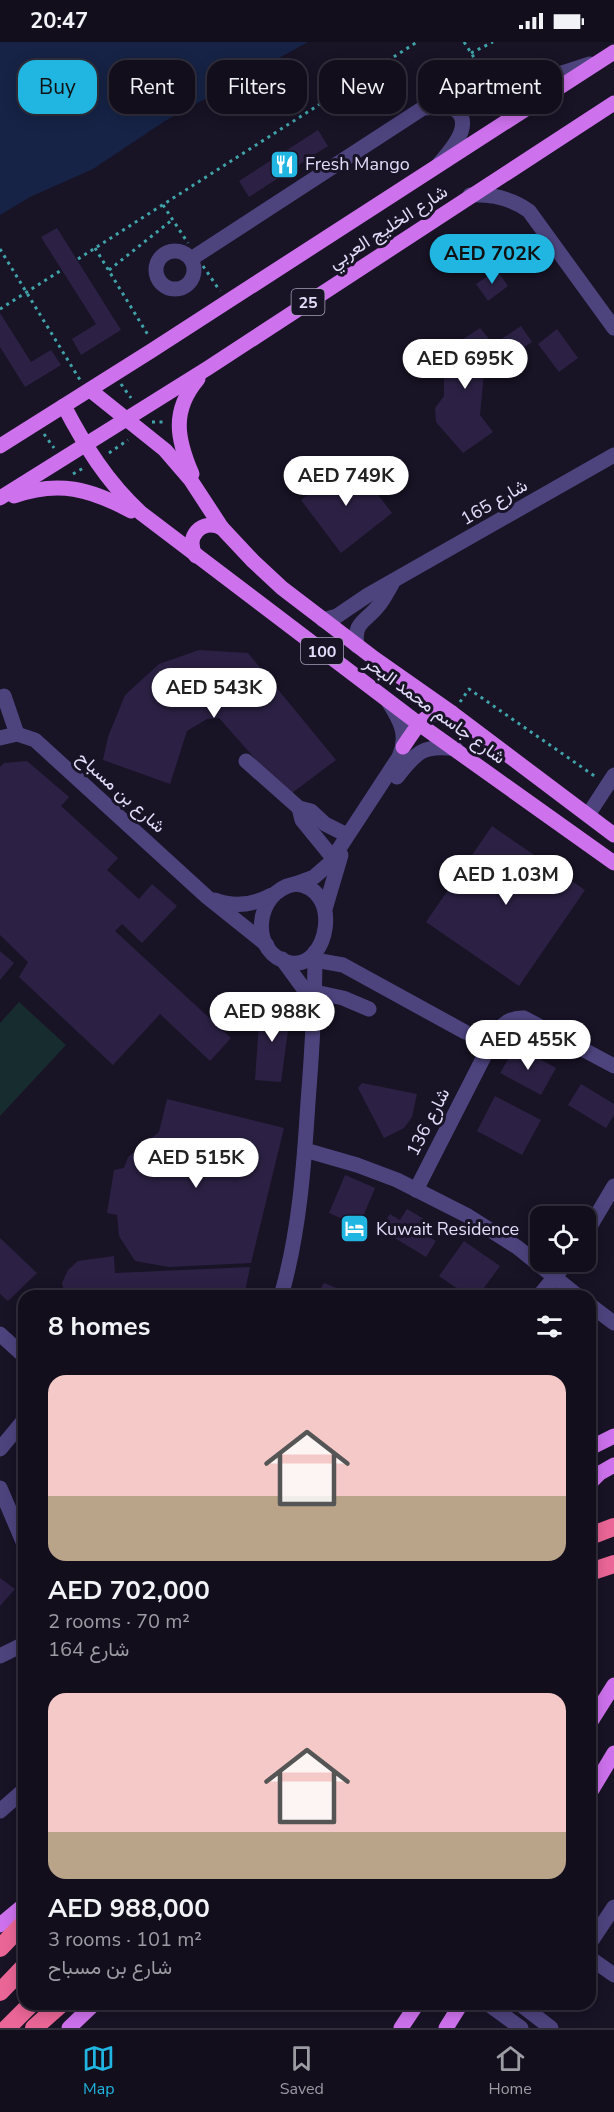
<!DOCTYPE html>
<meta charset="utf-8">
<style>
body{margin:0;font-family:"Nunito Sans",Vazirmatn,sans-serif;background:#1f1c29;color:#f1f3f6;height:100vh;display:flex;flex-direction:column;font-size:22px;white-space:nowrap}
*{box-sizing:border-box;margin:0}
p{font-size:20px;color:#9c9ca3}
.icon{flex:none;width:33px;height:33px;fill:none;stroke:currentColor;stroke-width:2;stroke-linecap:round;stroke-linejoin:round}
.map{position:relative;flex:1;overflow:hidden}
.panel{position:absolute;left:18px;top:1248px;width:578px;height:720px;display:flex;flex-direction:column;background:#120e1c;border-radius:18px;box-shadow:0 3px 15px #0003,0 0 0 2px #312e3b}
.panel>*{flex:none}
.guide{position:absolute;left:18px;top:18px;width:579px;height:54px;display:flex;gap:12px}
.fabs{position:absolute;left:530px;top:1164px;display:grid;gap:12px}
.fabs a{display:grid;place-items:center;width:66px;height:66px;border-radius:12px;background:#120e1c;box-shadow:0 3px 15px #0003,0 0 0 2px #312e3b;font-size:30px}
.price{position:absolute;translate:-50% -51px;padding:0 14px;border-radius:21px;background:#fff;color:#222;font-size:20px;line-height:39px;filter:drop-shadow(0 2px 3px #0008)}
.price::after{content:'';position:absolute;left:50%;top:36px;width:18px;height:14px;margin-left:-9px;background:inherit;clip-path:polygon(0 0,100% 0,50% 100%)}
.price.on{background:#21b6e1;color:#111}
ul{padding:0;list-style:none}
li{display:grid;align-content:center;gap:12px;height:318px;padding:0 30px}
li span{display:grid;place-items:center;height:186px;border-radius:18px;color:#555}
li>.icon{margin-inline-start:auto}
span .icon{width:108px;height:108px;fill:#fffc;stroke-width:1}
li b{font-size:26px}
h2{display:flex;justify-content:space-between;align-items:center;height:72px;padding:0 30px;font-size:26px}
.pill{padding:0 21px;border-radius:18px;background:#120e1c;box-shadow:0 3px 15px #0003,0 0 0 2px #312e3b;font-size:21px;line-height:54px}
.pill.on{background:#21b6e1;color:#111}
.status{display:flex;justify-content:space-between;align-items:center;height:42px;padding:0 30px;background:#120e1c;direction:ltr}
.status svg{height:16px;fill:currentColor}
.menu{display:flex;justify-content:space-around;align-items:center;height:84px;border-top:2px solid #312e3b;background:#120e1c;font-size:16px;color:#9c9ca3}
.menu a{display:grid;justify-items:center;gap:3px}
.menu .on{color:#21b6e1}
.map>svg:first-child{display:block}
</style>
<div class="status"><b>20:47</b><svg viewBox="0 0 49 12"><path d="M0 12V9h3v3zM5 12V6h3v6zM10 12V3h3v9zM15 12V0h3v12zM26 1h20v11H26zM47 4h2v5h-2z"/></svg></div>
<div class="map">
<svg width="614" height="1986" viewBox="0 0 614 1986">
<rect width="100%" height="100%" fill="#181325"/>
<path fill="#172c2e" d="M19,960L66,1003L0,1074V981Z"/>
<path fill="#162346" d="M0,0H308L165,79L93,127L30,155L0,173Z"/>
<g fill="#2c2144">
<path d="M318,88L328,104L249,155L239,139Z"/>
<path d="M57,186L121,288L81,313L72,297L96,282L41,195Z"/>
<path d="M497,228L508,244L488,259L476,242Z"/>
<path d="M0,271L31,320L51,308L61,323L25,345L0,305Z"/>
<path d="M521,284L532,300L511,314L500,298Z"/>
<path d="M480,286L500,310L485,321L480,373L493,390L463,411L436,380L435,366L444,354V335L436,315Z"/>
<path d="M557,287L578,316L559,330L538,302Z"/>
<path d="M352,419L392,471L341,511L301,458Z"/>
<path d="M199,608L248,611L336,718L288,754L219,676L207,677L187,689L170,742L103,718L108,695L125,653L159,622Z"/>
<path d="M27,719L69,755L61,764L118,816L107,828L139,857L152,842L177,864L142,901L122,882L115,889L231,996L210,1019L160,972L113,1023L19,935L28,920L0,893V725L4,721Z"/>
<path d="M492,784L585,848L519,944L426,880Z"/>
<path d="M0,909L14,921L0,938Z"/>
<path d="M260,965L291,966L281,1040L255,1038Z"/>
<path d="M516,1004L556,1026L541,1053L500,1031Z"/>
<path d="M362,1041L417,1052L412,1075L404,1086L384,1096L358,1046Z"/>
<path d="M581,1042L614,1062V1073L606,1086L568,1063Z"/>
<path d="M495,1054L541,1078L522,1113L477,1089Z"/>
<path d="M167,1057L284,1086L251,1221L169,1225L135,1219L119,1194L117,1173L107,1171L114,1128L124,1126L128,1115L159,1090Z"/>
<path d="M345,1133L375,1146L359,1184L329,1171Z"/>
<path d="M407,1167L434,1183L427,1194L436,1199L426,1215L380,1187L390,1172L400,1178Z"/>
<path d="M0,1196L37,1231L8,1259L0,1252Z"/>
<path d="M464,1199L500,1224L478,1254H468L439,1234Z"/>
<path d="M114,1214L115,1231L250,1225L246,1245L242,1254H65L62,1241L68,1228L78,1219Z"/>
<path d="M324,1241L339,1247L337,1254H316Z"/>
<path d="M0,1536L15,1547L0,1564Z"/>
</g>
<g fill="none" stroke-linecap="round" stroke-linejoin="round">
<g stroke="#40a3aa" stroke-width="3" stroke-dasharray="3 4.5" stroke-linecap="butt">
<path d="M464,0L484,31"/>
<path d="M471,11L493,0"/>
<path d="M163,163L188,201"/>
<path d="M95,206L148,293"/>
<path d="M0,207L80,338"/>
<path d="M78,217L417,0"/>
<path d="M203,224L220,249"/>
<path d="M109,228L172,178"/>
<path d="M0,267L60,229"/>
<path d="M121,342L131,356"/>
<path d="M152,380H167"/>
<path d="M44,392L54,406"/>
<path d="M109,411L128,398"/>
<path d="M73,432L85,425"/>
<path d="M460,660L469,647L596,735"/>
</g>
<g stroke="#4d447e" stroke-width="15">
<path d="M428,66C445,60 469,66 461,90C457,102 447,112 439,122"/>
<path d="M470,153C492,152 511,156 529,169L614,286"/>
<circle cx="175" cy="228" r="19"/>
<path d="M191,217L437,57L462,49L550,35L590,22"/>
<path d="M323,578L337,574L368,553L614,413"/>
<path d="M357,604C353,579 366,580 379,563C384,557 388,549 392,542"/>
<path d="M4,654L17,692"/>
<path d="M0,696L17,692L35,698L207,855L267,903"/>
<path d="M246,719L299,766L311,769L325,782L347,793"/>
<path d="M397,735C416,710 424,702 456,707"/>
<path d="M299,766L302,778L333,816"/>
<path d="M588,773L614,733"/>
<path d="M295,842L314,835L329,822L399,715C409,693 400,678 388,659"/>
<path d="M295,842C344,846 328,927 291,921C248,913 254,849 295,842Z"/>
<path d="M215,858C235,866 253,863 272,853"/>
<path d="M325,867L341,813"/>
<path d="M282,917L315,962"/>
<path d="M315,918L343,923L465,990"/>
<path d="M315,950L343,956L369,967"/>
<path d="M305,1108L357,1123L397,1138L468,1174L517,1205L578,1254"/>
<path d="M416,1148L495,993C502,982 511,975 524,976L614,1024"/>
<path d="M585,1193L614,1144"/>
<path d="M281,1254C299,1192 304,1125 308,1060C312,1010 315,960 315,910"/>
<path d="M539,1254L567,1220"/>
<path d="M590,1263L614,1281"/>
<path d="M0,1292L24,1314"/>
<path d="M0,1407L24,1378"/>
<path d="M0,1446L24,1502"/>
<path d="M0,1614L24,1602"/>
<path d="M0,1769L24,1748"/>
<path d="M590,1901L614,1865"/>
<path d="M590,1916L614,1933"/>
<path d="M488,1962L521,1986"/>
<path d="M520,1962L551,1986"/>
</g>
<g stroke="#cd71ec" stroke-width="15">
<path d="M90,348L165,408L190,437L222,486L253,519L282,546L375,617L452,671L614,793"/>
<path d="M64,364C85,404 107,440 141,471L419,682L614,821"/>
<path d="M0,404L151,309L614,10"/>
<path d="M192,432C177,397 171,369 198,337"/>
<path d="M14,454C58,438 91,447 131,469"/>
<path d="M0,456L208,326L614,61"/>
<path d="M196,514C184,495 202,476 222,486"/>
<path d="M403,705C417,685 424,667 452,671"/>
<path d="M590,1406L614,1394"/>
<path d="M590,1441L600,1431L614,1423"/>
<path d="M590,1681L614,1643"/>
<path d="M590,1751L614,1711"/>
<path d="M0,1883L24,1863"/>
<path d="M69,1986L94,1962"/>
<path d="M401,1986L417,1962"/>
<path d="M446,1986L461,1962"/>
</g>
<g stroke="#ea6696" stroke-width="18">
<path d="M590,1494L614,1485"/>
<path d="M590,1530L614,1522"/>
<path d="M0,1906L24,1881"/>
<path d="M0,1950L24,1925"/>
<path d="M7,1986L31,1962"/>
<path d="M34,1986L61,1962"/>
</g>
</g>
<defs>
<symbol id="restaurant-square" viewBox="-11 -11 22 22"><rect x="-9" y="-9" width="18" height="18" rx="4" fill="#21b6e1" stroke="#181325"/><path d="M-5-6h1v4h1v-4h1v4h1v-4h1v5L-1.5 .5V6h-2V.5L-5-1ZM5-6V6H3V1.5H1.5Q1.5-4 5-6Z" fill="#fff"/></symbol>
<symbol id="hotel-square" viewBox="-11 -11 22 22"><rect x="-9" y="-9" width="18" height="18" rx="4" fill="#21b6e1" stroke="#181325"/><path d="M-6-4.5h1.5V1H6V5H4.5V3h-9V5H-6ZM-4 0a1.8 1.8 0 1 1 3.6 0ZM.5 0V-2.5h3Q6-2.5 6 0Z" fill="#fff"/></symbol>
</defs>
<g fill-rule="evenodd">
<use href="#restaurant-square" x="268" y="106" width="33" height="33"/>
<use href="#hotel-square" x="338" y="1170" width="33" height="33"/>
</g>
<g text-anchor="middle" stroke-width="6" stroke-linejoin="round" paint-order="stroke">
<g fill="#181325" stroke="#a6a0ba" stroke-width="1.5">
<rect x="291.5" y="247" width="33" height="26" rx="4.5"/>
<rect x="301" y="596" width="42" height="26" rx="4.5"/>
</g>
<g font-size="16" font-weight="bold" fill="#e3dcfa">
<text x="308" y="266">25</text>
<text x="322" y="615">100</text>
</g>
<g font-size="18" fill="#e3dcfa" stroke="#181325" text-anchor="start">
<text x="305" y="128">Fresh Mango</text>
<text x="376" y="1193">Kuwait Residence</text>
</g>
<g font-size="18" fill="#e3dcfa" stroke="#181325">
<text transform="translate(388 185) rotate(-33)" y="6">شارع الخليج العربي</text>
<text transform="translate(494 460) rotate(-30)" y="6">شارع 165</text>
<text transform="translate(435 668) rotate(36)" y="6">شارع جاسم محمد البحر</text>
<text transform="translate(121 750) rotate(42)" y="6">شارع بن مسباح</text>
<text transform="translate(428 1080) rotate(-63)" y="6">شارع 136</text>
</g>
</g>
</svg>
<div class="fabs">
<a><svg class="icon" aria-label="locate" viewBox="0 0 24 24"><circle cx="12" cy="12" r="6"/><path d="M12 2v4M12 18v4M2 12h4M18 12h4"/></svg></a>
</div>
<b class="price on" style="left:492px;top:243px">AED 702K</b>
<b class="price" style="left:465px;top:348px">AED 695K</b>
<b class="price" style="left:346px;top:465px">AED 749K</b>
<b class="price" style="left:214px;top:677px">AED 543K</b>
<b class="price" style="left:506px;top:864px">AED 1.03M</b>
<b class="price" style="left:272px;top:1001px">AED 988K</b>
<b class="price" style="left:528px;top:1029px">AED 455K</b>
<b class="price" style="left:196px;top:1147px">AED 515K</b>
<div class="guide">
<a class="pill on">Buy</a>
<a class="pill">Rent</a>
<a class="pill">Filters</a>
<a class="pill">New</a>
<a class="pill">Apartment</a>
</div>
<section class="panel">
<h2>8 homes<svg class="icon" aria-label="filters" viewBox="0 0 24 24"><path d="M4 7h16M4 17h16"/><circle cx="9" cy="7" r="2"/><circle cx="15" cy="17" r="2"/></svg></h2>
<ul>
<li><span style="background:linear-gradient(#f6c9c9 65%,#b9a48a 0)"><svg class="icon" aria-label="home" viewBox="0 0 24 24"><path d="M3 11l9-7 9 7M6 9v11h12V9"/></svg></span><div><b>AED 702,000</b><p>2 rooms · 70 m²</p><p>شارع 164</p></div></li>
<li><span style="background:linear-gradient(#f6c9c9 75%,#b9a48a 0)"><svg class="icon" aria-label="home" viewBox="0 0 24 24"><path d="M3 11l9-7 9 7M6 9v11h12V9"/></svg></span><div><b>AED 988,000</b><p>3 rooms · 101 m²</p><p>شارع بن مسباح</p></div></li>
</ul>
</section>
</div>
<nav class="menu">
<a class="on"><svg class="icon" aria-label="map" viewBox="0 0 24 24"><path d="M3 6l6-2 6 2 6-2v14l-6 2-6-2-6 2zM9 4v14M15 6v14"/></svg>Map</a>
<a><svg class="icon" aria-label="saved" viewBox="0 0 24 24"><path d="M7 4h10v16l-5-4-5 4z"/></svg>Saved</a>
<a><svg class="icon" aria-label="home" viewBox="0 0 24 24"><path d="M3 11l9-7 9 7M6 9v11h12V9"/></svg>Home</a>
</nav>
